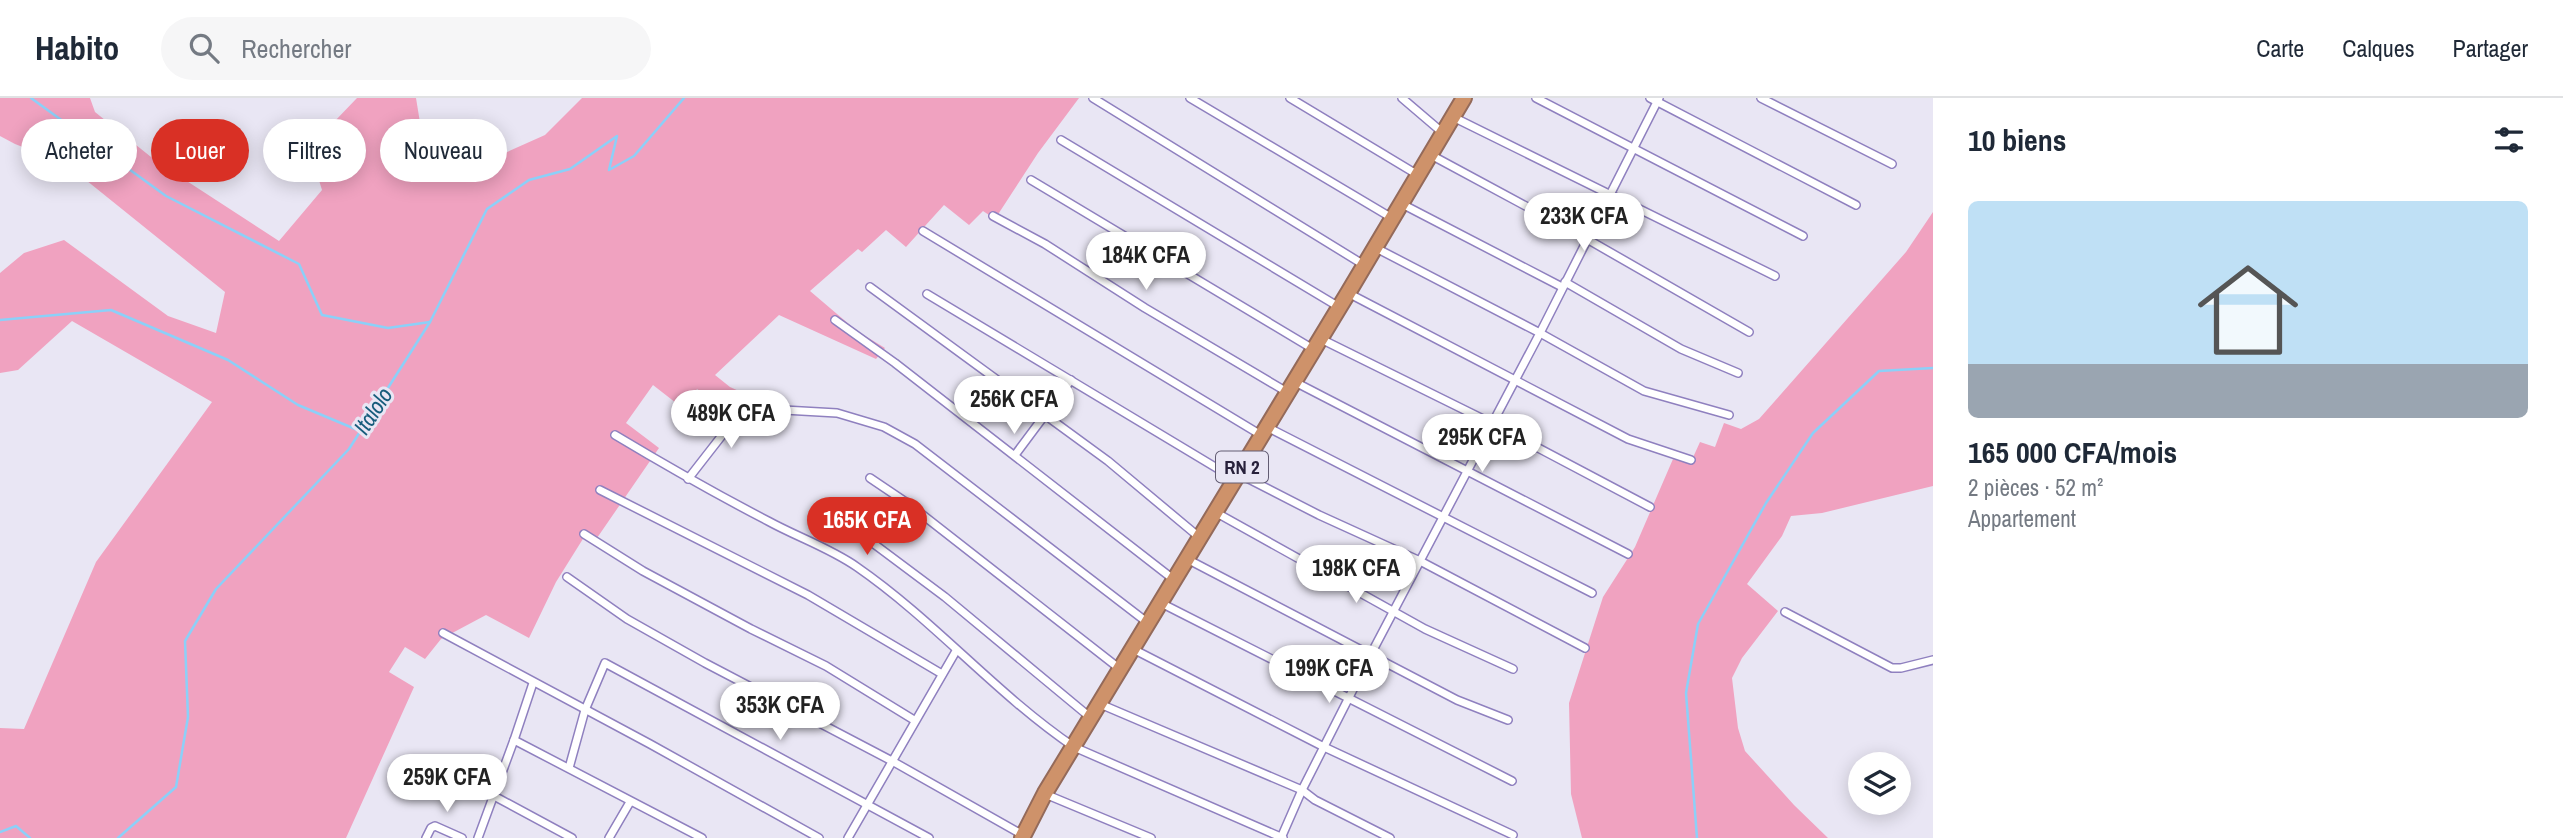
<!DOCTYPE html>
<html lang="fr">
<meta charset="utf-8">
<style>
body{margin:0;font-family:"Archivo Narrow",sans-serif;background:#f6f6f7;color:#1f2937;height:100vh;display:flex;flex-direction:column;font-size:26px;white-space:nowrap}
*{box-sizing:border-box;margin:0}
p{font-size:23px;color:#747a83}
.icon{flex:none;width:38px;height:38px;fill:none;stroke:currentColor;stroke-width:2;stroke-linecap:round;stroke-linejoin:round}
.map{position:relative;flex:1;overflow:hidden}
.sheet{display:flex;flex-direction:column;background:#fff;width:630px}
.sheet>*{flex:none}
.hud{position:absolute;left:21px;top:21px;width:665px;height:63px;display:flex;gap:14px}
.buttons{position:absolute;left:1848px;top:654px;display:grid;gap:14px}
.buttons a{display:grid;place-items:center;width:63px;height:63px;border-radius:50%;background:#fff;box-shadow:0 4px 18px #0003;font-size:35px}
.price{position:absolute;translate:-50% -60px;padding:0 16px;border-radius:24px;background:#fff;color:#222;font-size:23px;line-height:46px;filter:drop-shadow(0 2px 4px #0008)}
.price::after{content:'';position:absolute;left:50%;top:42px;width:21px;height:16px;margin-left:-10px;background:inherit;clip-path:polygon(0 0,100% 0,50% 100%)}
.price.selected{background:#d93025;color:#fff}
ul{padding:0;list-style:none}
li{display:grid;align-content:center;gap:14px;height:371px;padding:0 35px}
li span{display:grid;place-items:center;height:217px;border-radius:10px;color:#555}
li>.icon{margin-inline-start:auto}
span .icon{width:126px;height:126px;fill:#fffc;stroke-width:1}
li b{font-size:30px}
h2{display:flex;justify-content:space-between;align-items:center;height:84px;padding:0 35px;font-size:30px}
.chip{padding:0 24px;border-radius:32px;background:#fff;box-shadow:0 4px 18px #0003;font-size:24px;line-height:63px}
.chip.selected{background:#d93025;color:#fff}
header{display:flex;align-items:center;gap:42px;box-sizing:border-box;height:98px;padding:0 35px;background:#fff;border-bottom:2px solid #e0e1e3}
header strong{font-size:33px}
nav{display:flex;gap:38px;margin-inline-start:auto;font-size:24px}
.search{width:490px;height:63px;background:#f6f6f7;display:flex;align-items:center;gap:18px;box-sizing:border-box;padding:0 24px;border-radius:38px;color:#747a83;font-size:26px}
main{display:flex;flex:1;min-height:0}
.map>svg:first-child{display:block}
</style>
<header>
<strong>Habito</strong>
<div class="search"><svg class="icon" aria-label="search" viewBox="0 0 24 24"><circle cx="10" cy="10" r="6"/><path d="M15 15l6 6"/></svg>Rechercher</div>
<nav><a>Carte</a><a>Calques</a><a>Partager</a></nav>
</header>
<main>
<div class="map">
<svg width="1933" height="740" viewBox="0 0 1933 740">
<rect width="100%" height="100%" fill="#e9e6f4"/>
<g fill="#f0a2c0">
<path d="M0,0H90L95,14L156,63L279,143L322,92L309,50L357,0H416L423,43L458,76L545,37L582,0H1079L1038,55L995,121L983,113L969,127L944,107L906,149L886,132L862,154L858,151L810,193L857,233L885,250L876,261L779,217L715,277L730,289L741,294L740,308L726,312L697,291L685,312L653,287L626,325L659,350L597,440L586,436L556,484L529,540L486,517L441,541L425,561L405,549L389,574L414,589L346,740H0V630L24,631L96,464L212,304L72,223L18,272L0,275V175L24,155L64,142L168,218L216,235L225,194L66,66L15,46L0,38Z"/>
<path d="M1933,114V388L1822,415L1791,418L1782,438L1747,486L1778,513L1742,560L1732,580L1738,630L1745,653L1794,707L1828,740H1582L1571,696L1569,605L1603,499L1635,449L1673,361L1690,366L1700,344L1715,349L1724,325L1741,331L1759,321L1906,154Z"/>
</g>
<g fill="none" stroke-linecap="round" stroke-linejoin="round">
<g stroke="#8cd0f8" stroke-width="2.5">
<path d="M31,0L166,98L299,166L322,217L388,230L430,224"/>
<path d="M0,222L111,212L228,262L298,307L360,333"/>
<path d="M0,734L16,728L30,740"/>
<path d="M118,740L176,689L188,619L185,543L216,491L349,351L430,224L487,111L529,82L570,71L617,38L609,72L634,58L684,0"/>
<path d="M1697,740L1686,595L1698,526L1766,405L1813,335L1879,273L1933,270"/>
</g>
<defs>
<g id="street">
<path d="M1093,0L1364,167"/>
<path d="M1190,0L1392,120"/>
<path d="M1290,0L1418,77"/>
<path d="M1402,0L1443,35"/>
<path d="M1536,0L1803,138"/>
<path d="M1650,0L1856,107"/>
<path d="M1761,0L1892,66"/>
<path d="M1453,19L1775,178"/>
<path d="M1061,42L1339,209"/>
<path d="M1431,57L1587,141L1749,234"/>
<path d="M1031,82L1313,251"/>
<path d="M1402,106L1562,189"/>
<path d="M993,118L1045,146L1145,210L1287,294"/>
<path d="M923,133L1261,337"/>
<path d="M1376,150L1540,235L1644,293L1729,317"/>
<path d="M1565,184L1681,251L1738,275"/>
<path d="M870,189L1108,363L1199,439"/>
<path d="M1348,195L1628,341L1691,362"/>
<path d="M927,196L1235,381"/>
<path d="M835,222L895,265L1173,481"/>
<path d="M1321,241L1491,325L1650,409"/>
<path d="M1295,284L1628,456"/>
<path d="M1267,329L1592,495"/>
<path d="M615,337C665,367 716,396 768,423C797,439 830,450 857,469C935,523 996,596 1074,649L1283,740"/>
<path d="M1015,357L1071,282"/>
<path d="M1239,376L1319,417L1420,463L1585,550"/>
<path d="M870,380L910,407L1120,571"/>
<path d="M688,381L741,313L750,310L837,315L884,329L915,346L1148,525"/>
<path d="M600,392L808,497L942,576"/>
<path d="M1215,414L1425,531L1513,571"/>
<path d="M854,431L945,499L1091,620"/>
<path d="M584,436L643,473L751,531L826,568L914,622"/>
<path d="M1187,461L1457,602L1508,622"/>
<path d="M567,479L627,521L705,565L892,663L1023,737"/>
<path d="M1161,505L1512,683"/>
<path d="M1785,514L1892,570H1901L1933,562"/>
<path d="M443,535L650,646L819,740"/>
<path d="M1133,551L1324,649L1513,737"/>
<path d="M1100,606L1302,692L1315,702L1390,740"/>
<path d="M514,642L702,740"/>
<path d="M414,664L494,698L572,740"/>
<path d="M569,670L585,612L605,565L929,740"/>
<path d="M1045,696L1151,740"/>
<path d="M426,740L431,730L435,728L462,740"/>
<path d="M478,740L514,642L533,585"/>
<path d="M609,740L630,704"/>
<path d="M848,740L956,553"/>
<path d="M1281,740L1302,692L1371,556L1540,235L1659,0"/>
</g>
<path id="highway" d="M1022,740L1045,695L1348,195L1464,0"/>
</defs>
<use href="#street" stroke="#8f80bf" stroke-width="10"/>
<use href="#highway" stroke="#946a5a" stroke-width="18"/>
<use href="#street" stroke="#fff" stroke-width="7"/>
<use href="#highway" stroke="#ce926a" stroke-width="14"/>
</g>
<g text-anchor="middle" stroke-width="6" stroke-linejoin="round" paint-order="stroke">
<rect fill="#e9e6f4" stroke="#625c72" stroke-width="2" x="1216" y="353.5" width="52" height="31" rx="5"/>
<g font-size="19" font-weight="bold" fill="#28213b">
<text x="1242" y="376">RN 2</text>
</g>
<g font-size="23" font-style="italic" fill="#175c7c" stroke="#e9e6f4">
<text transform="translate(373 313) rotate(-57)" y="8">Italolo</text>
</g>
</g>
</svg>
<div class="buttons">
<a><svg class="icon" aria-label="layers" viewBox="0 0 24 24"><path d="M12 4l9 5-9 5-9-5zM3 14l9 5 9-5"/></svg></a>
</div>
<b class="price" style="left:1584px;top:155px">233K CFA</b>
<b class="price" style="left:1146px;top:194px">184K CFA</b>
<b class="price" style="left:1014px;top:338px">256K CFA</b>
<b class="price" style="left:731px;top:352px">489K CFA</b>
<b class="price" style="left:1482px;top:376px">295K CFA</b>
<b class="price selected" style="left:867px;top:459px">165K CFA</b>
<b class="price" style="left:1356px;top:507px">198K CFA</b>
<b class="price" style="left:1329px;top:607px">199K CFA</b>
<b class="price" style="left:780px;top:644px">353K CFA</b>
<b class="price" style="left:447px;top:716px">259K CFA</b>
<div class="hud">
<a class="chip">Acheter</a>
<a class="chip selected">Louer</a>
<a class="chip">Filtres</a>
<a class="chip">Nouveau</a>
</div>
</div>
<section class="sheet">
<h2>10 biens<svg class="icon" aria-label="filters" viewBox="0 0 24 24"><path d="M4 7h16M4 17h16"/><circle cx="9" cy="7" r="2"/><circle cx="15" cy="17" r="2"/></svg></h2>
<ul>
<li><span style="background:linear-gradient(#bfe0f5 75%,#9aa5b1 0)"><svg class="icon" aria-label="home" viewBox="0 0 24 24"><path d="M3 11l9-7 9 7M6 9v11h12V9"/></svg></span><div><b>165 000 CFA/mois</b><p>2 pièces · 52 m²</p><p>Appartement</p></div></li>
</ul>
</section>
</main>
